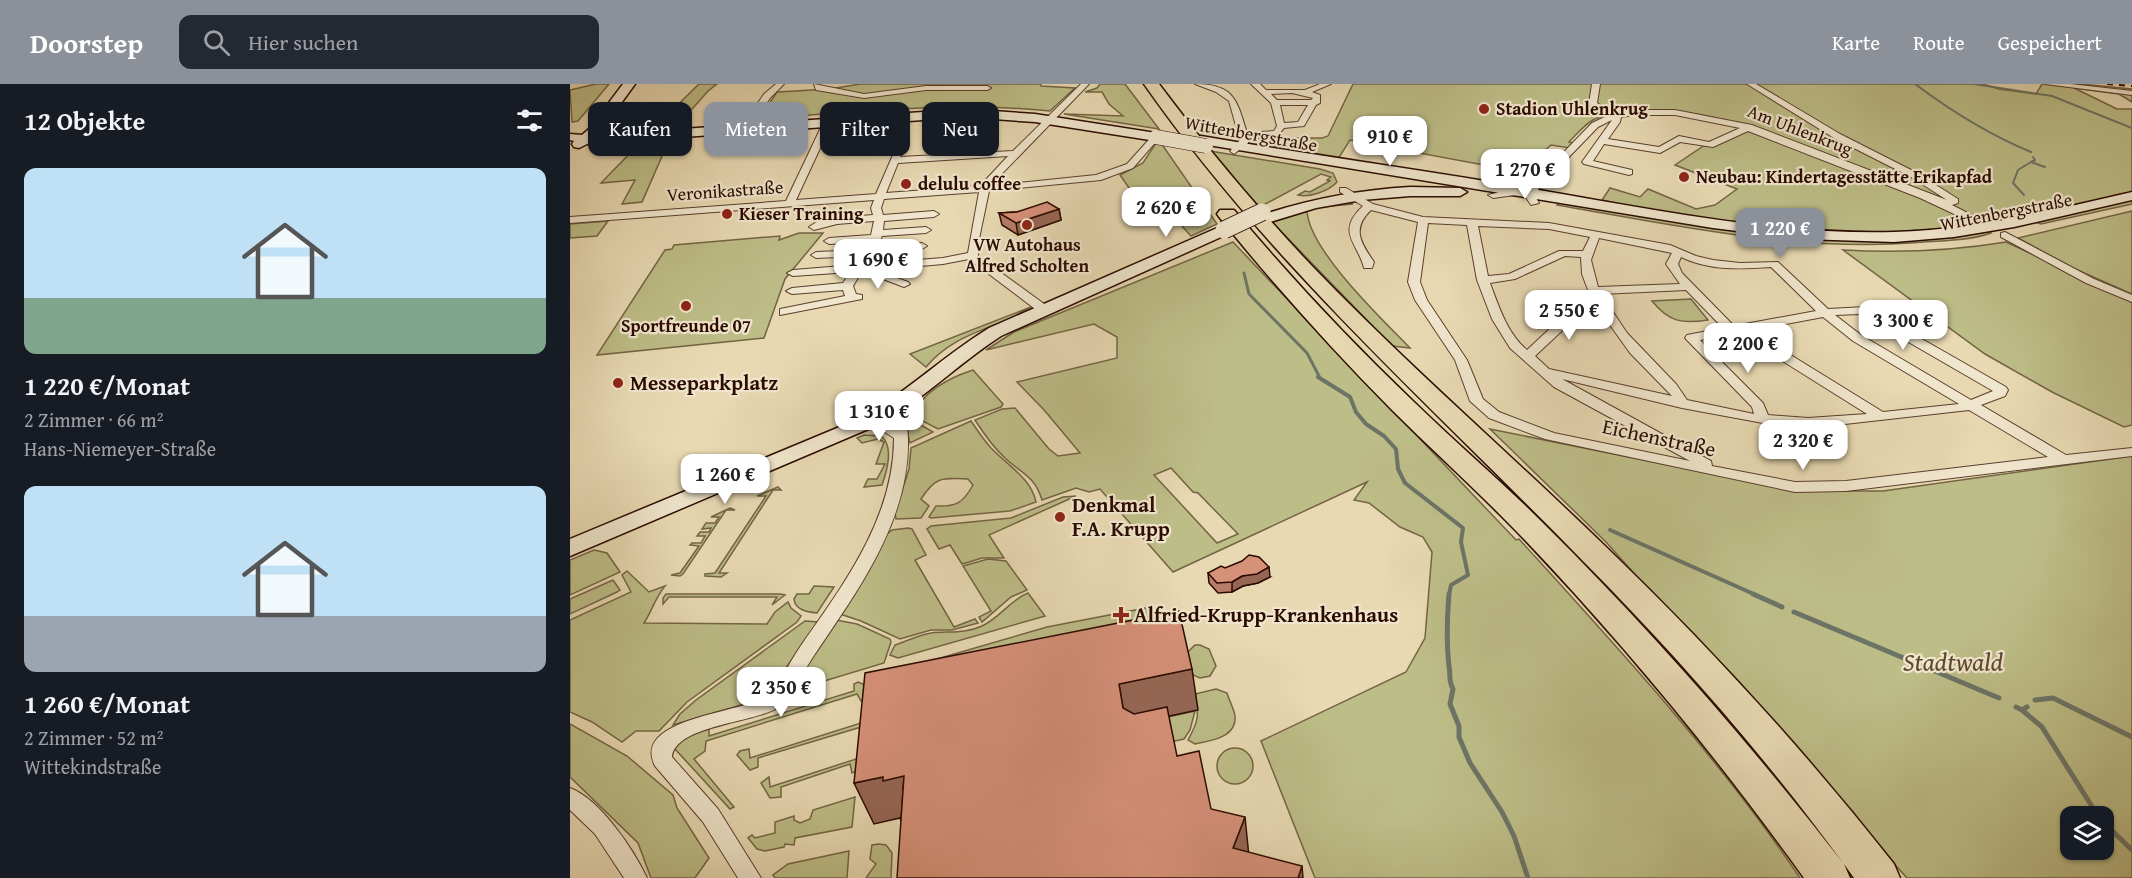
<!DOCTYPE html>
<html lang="de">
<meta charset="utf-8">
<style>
body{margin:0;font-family:"Gentium Book Plus",serif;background:#242831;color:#f1f3f6;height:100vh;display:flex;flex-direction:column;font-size:22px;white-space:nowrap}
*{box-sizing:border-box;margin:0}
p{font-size:20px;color:#9ea1a6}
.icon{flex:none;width:33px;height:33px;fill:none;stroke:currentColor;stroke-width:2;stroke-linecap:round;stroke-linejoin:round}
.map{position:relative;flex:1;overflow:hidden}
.drawer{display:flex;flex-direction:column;background:#171b24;width:570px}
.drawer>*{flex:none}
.guide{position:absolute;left:18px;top:18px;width:570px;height:54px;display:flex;gap:12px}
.controls{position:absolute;left:1490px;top:722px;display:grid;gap:12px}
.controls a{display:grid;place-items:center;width:54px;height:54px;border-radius:12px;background:#171b24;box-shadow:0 2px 4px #0004;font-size:30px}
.price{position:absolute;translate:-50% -51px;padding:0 14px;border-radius:12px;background:#fff;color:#222;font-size:20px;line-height:39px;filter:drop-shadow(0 2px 3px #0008)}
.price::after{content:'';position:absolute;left:50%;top:36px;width:18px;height:14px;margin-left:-9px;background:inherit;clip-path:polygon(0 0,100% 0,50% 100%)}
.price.active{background:#8c9099;color:#fff}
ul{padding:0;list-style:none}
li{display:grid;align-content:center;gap:12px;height:318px;padding:0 24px}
li span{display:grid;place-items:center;height:186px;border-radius:12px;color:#555}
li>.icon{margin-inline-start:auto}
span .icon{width:108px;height:108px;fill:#fffc;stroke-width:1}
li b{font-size:26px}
h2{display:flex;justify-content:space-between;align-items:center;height:72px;padding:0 24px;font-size:26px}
.tag{padding:0 21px;border-radius:12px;background:#171b24;box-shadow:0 2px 4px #0004;font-size:21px;line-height:54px}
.tag.active{background:#8c9099;color:#fff}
header{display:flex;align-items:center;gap:36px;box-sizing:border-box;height:84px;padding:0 30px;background:#8c9099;color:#fff}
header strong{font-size:28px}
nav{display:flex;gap:33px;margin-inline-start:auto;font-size:21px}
.search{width:420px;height:54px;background:#242831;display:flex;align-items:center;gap:15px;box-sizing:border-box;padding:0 21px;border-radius:12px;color:#9ea1a6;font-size:22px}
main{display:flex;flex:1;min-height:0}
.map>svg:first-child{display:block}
</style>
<header>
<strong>Doorstep</strong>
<div class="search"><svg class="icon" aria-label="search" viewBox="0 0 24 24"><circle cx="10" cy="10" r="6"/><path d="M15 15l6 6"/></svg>Hier suchen</div>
<nav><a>Karte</a><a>Route</a><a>Gespeichert</a></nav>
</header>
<main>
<section class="drawer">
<h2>12 Objekte<svg class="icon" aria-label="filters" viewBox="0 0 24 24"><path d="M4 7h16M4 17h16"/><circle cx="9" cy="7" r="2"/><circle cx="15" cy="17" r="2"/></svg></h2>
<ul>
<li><span style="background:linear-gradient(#bfe0f5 70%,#7fa58c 0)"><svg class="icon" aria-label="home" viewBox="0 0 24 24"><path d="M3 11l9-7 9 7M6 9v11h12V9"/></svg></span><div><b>1 220 €/Monat</b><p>2 Zimmer · 66 m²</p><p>Hans-Niemeyer-Straße</p></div></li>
<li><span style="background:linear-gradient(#bfe0f5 70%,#9aa5b1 0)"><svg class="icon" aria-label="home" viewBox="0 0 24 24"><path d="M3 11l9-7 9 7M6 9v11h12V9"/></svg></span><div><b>1 260 €/Monat</b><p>2 Zimmer · 52 m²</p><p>Wittekindstraße</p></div></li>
</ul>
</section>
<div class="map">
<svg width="1562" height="794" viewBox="0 0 1562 794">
<rect width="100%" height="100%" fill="#e8d9b2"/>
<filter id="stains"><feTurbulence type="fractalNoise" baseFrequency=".00333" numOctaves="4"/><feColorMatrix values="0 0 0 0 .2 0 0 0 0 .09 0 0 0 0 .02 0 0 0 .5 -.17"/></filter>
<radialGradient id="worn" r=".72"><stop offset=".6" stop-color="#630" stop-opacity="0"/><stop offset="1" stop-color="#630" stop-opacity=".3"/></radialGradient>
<g fill="#bdbd87" stroke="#746444" stroke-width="1.5" fill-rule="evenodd">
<path d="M26,0H39L8,37L2,38L0,6Z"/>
<path d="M129,0H147L138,7L108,41L85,43Z"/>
<path d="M290,0H471V2L505,4L480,27C383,17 285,28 189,35L207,8L260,5Z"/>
<path d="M530,0H555L589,45L494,30L553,32L539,20L532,8H515L527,4Z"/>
<path d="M783,0H1413L1429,5L1466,10L1472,0H1511L1562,5V18L1549,10L1504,4L1547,25H1562V109L1401,143L1288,150L1135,138L1032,116L1040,104L1070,113L1078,105L1126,125L1145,121L1167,105L1105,81L1135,61L1180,43C1134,29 1089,21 1041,32C1035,33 1030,32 1023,36C1014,41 1007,50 999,58L1004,59L1000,64L981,61L972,69L956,67L935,85L780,56L768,75L682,62L687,60L689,54H752L758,52Z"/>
<path d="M117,51L105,69L93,70L72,118L52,120L65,96L31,99L66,63L70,56Z"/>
<path d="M586,59H591L647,140L621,152L593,121L577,126L573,124L550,91L573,79Z"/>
<path d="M640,67L750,85L763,89L767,98C759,107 739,114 728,111L735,107L740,108L760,97L757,96L761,93L751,90L688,124Z"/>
<path d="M992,115L1210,151L1418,146L1421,149C1402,156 1375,157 1354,158C1231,169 1108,142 987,121Z"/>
<path d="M1562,115V120L1471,140L1463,137Z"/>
<path d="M773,116L783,120L741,124L737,127C739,166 812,235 840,264L822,262L701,137L731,125Z"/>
<path d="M1562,127V210L1505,185L1448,154Z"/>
<path d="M38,137L27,152L0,154V140Z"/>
<path d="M229,149H253L215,195L194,254L27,271L95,166L102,165L104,161L210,152L209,156Z"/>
<path d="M663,158L946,456L949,455C1047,563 1148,672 1230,794H745L691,657L836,588L855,554L862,468L853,453L830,443L799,419L784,416L797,398L603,488L530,405L519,408L506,404L472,416C465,392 452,390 435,374C423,363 414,350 405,336L432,325L445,324L479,365L488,372L510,369L475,327L447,298L547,274V253L524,240L416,266L444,248ZM601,384L623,408L628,409L668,450L647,459L584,391Z"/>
<path d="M1436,158L1562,216V341L1554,343L1482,308L1415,270L1273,166C1328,169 1382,167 1436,158Z"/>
<path d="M1121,215L1138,236C1112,240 1099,238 1082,217Z"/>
<path d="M461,223C425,246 386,247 356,283L340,270Z"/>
<path d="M403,286L433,320L431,323L368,345L343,332C351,308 381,293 403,286Z"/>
<path d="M337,333L363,348L340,359L334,334Z"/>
<path d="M401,337C407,346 413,355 421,364C437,381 461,394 466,418L440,427L361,434L359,433L366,422C386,423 393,419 403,401L398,395C372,394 366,392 351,415L359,422L351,434L326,435L325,429L339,385L341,364Z"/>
<path d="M920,345L1227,407H1313L1562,372V794H1337L1036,458ZM1500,732H1533V765H1500Z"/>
<path d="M294,351L311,352C324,362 317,387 312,401L294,403L298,395H307L315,380H306L314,358L308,355L292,359L287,354Z"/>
<path d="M208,403L211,406H203L149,489H157L151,493L135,492V490L145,489L196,412H187Z"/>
<path d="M506,412L419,451L434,474H412L392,480L380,461L369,465L357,445L361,442L441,434L493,413Z"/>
<path d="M160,424L165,426H156L113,490L110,492L101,491L110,489L129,462L120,461L122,459H131L135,452H127L130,448H139L141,444L132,445L136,439H145L149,433H141Z"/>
<path d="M338,444L342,445L356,471L345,476L384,543L405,535L408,539L382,546H361L330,555L291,537L270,530L316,451L322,446Z"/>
<path d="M24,466L37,469L50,488L0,511V476Z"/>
<path d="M418,475L436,477L457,506L441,513L412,538L409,533L421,527L393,482Z"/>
<path d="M57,487L79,508L95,502C85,514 82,527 74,539L197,540L205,528L218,518L221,524L231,532L227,538L117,618L89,647H66L52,658L22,638L0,628V536L61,508L52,491Z"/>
<path d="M43,496L50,506L47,508L0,530V515Z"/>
<path d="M244,502L264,503L247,529C237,528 225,526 224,515L227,510H239Z"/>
<path d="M458,509L475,532L328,574L320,571L325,561C337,557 349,551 361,549C379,547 395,550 412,542C430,534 440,516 458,509Z"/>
<path d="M96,510H210L215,511L202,521L207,513H99L93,520V514Z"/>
<path d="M581,523L580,533L560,538L360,577L477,543Z"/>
<path d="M266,536L287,540L320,555L321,558L314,579L251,598L236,597L232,590Z"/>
<path d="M235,537L248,538L197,611L188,616L103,641L110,630L126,616Z"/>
<path d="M625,561H630L639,565L646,582L640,592L630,594L623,591L617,569Z"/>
<path d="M288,598L293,600L296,605L294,615L291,617L287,610L136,657L135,667L124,675L164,723L160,725L105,665L109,657L139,643V652L284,607V600Z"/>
<path d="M646,605L657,609C659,616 664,625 665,632C667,654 639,657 625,660L618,656C629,636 629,632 625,610Z"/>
<path d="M625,627L620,646L614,655L586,661L558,642Z"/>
<path d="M294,638L291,643L188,674V683L180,686L167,671L170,667L179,665L180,674Z"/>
<path d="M0,640L57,672L103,711L107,724L139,774L125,794H81L68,759L0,693Z"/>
<circle cx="665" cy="682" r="18"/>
<path d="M289,674L287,687L282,689L280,680L211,703V713L200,714L191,699L199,693L200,703Z"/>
<path d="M285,713L282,743L225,754L224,761L215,760L214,763L195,767L187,765L178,754L182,751L185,754L205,749V738L224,732V736L230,739L240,735L243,726Z"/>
<path d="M309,760L316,761L322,769L321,794H296L306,780L300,775L302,761Z"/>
<path d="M279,767L277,794H205L203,791L218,780Z"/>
</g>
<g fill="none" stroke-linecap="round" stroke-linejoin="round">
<g stroke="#6c7466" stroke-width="2">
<path d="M1345,0C1381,27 1420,51 1461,68"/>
<path d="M1404,0L1482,12L1562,44"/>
<path d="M1463,73L1465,76L1461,78L1475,83"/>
<path d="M1454,111L1443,99L1448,86L1461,78"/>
</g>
<path stroke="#6c7466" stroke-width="3" d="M674,189L679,210L737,269L750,294"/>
<g stroke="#6c7466" stroke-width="4">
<path d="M748,293L780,313L786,328L796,340L814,352L826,365L828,385L835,399L893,444L891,458L898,491L881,501L879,511"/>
<path d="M1040,446L1186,511"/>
</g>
<g stroke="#6c7466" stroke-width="5">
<path d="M879,510C877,535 876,557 879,582C881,592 878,596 883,605L880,620L889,642V653L900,679L932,728L944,752L958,794"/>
<path d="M1183,510L1212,523"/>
<path d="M1224,528L1429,614"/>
<path d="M1465,616L1483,614L1562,653"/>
<path d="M1446,623L1452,626L1457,623"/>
<path d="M1452,626L1472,643L1528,732"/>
<path d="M1533,738L1562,766"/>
</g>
<defs>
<g id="street">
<path d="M206,0H214L200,14L178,46H172L171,44L194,10Z"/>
<path d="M244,0L294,10L356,2H417L421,4L417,6H356L294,14L246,6Z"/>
<path d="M511,0H519L420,102L526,91L557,80L583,51L590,53L563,84L531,96L419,107L409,155L408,172L477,222V228H469L399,175L373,180L305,186L338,198L340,200L334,203L292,187L283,202L286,210L292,211V215L210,231V225L275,212L273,206L222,210L216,207L222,204L273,199L280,188L223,192L217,189L223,186L285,181L291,172L246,174L241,171L246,168L295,166L299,158L259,160L254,157L259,154L301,151L304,137L267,140L244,146L239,143L251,135L303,131L301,124L304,116L0,139V133L216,117L254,37L258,34L262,37L254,54L338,52L339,54L330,73L443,67ZM329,57L306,110L226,116L252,60ZM438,72L410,102L316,109L328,79ZM409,108L398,169L373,174L297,180L304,169L352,165L357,162L352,159L308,162L312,152L356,149L361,146L356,143L313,146L314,137L364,133L369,130L364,127L313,131L311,124L314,115Z"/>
<path d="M625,0C665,0 667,17 677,49L704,47L707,42L701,19L681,0H690L696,6H735L750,0H761L742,8L750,11V19L746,21L734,42L714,44L707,52L679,54L678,59L664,70L660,67L670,56L659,17L646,8ZM722,9L743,14L741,16H707L701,10ZM710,21H738L728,38L714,39Z"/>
<path d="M1022,0H1030L1027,19L1045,29L1078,26H1105L1182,41L1377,116L1341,93L1264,54L1177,0H1186L1270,50L1347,89L1388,115V119L1382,121L1423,142L1414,144L1350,114L1178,47L1143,63L1110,58L1090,69L1034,60L1023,77L1062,86V90L1059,91L1014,80L1012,78L1042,36L1028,43L969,104L965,112L969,119L961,121L955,112L962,101L1022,39L1037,32L1019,20ZM1064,31H1105L1170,44L1139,58L1109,52L1089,63L1038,55L1050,38L1051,33Z"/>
<path d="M1475,0H1500L1562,7V11Z"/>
<path d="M936,101L945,105V111L923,114L918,111L934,107L931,104Z"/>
<path d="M770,104H776L803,120L853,133L979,139L1100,161L1126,172L1143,176L1170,179L1208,178L1258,225L1296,223L1436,303L1438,306L1435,312L1411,321L1496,371L1562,364V372L1276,407L1225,408L975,355L919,334L900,317L885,276L845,216L838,198L848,138L801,126C781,145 791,159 804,178L802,184H794C788,159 765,148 793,122L770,108ZM858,139L897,141L907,196L922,235L940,264L984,303L1120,377L984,349L929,328L913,315L897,276L857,216L850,198ZM908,142L979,145L1020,153L1013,167H989L939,190L918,192ZM1029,154L1102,169L1096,180L1110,200L1028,203L1021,176ZM995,172L1011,173L1012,190L1021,214L1003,223L957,266C937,249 929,223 920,199L945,195ZM1111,173C1139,187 1172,185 1201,183L1246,227L1164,242L1112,189L1108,180ZM1116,206L1153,244L1117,251L1115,254L1182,323L1184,330L1117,316L1106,300L1057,249L1031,210ZM1025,220L1060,269L1102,312L979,285L965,272L1012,228ZM1290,230L1423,307L1401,316L1291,251L1265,231ZM1253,233L1283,257L1389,320L1313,328L1211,265L1185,246ZM1173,248L1203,271L1297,330L1238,334L1198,331L1193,319L1130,256ZM992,295L1112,324L1193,339L1238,342L1275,340L1399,326L1478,373L1276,397L1225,398L1142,382L1141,377Z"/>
<path d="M1435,148L1524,195L1562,211V218L1516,199L1431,153V149Z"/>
<path d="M320,322C335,326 338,341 338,355C340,436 288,506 245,570C233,588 224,607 209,623C185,639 105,641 102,673L148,725L191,794H168L133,738L85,682C60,633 176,629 196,612C211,599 219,579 230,563C274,500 324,434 324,354L296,336L303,332L323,342L321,334L313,326Z"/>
<path d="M0,704C30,715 64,766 77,794H54L25,750L0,726Z"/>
</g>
<g id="secondary">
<path d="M53,0H65L28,51L395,25L465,30L586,49L592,53L586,57L465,38L395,33L17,60L9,64L4,63L2,60L4,57L0,56V50L12,51L19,45Z"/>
<path d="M631,52C741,71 853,86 963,105C1082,125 1203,151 1324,148C1405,146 1484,126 1562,108V116L1444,143L1384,153L1324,158L1233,155L1143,144L626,59L624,56L626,53Z"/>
<path d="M840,103L890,104L897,108L890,112H840L792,116L746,124L697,139L689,134L692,131C740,115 789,106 840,103Z"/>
<path d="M654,141L660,143L662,146L660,149L431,252C389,279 354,315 310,340L0,472V455L296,332C339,306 375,271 419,244Z"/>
</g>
<path id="highway" d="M574,0H589C636,63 687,124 741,181C835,279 937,367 1034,461C1138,561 1235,667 1324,780L1330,794H1284L1274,780L1280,794H1234C1148,674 1054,560 952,453C910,409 865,369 822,326C762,265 704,201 650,134L647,130L650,126H664C720,193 780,257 844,318C886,359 931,397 973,439C1081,546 1180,659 1273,779C1194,671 1106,571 1012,476C859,319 701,181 574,0Z"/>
</defs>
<use href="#street" stroke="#5a3e2d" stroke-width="2"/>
<use href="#secondary" stroke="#2b0a01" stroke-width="3"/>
<use href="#highway" stroke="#2b0a01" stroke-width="3"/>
<use href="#street" fill="#f0e6cd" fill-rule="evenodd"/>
<use href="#secondary" fill="#f0e6cd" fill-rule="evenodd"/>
<use href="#highway" fill="#e8d9b2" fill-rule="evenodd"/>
<path stroke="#2b0a01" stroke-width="2" stroke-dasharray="6 6" stroke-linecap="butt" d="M1537,0L1562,2"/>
<defs>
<path id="secondary-bridge-far1" d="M586,53L636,62"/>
<path id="secondary-bridge" d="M654,146L692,128"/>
</defs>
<use href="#secondary-bridge-far1" stroke="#2b0a01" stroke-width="15" stroke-linecap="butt"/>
<use href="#secondary-bridge" stroke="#2b0a01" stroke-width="19" stroke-linecap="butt"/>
<use href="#secondary-bridge-far1" stroke="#f0e6cd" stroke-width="14"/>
<use href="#secondary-bridge" stroke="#f0e6cd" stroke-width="17"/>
</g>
<g fill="#b87d68" stroke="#2b0a01" stroke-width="1.5">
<path d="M314,27L318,41L314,49L260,52L256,38Z"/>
<path d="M489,125L491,136L448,151L432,141L429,129Z"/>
<path d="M638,489L700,493L688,499L673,502L662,508L648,509L639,499Z"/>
</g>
<g fill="#966655" stroke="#2b0a01" stroke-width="1.5">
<path d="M314,27L318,41L314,49L311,36Z"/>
<path d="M489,125L491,136L448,151L446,139Z"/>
<path d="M699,483L700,493L688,499L673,502L662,508V498L672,492Z"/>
<path d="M622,585L628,626L557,641L553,624L549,600Z"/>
<path d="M334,692L331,737L330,734L304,740L284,699L313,693Z"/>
<path d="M675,733L679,773L663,764Z"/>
<path d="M732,782L733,794H728Z"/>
</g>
<g fill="#d69179" stroke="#2b0a01" stroke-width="1.5">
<path d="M314,27L311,36L256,38L260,31Z"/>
<path d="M477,118L489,125L446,139L429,129L447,128Z"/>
<path d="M679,471L689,473L699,483L687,490L672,492L662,498L647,499L638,489L651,482L655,484L672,477Z"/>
<path d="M609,527L622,585L549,600L553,624L564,630L597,623L607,672L629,667L641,725L675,733L663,764L732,782L728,794H327L334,692L313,697V693L284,699L295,589Z"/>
</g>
<g fill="#8f2418" stroke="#f0e6cd" stroke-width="2">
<circle cx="914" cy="25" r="6"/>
<circle cx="1114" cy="93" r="6"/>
<circle cx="336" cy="100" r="6"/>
<circle cx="157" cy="130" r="6"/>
<circle cx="457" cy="141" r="6"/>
<circle cx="116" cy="222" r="6"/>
<circle cx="48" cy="299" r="6"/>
<circle cx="490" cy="433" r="6"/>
<path d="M548 522h6v6h6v6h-6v6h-6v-6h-6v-6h6z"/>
</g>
<g text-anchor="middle" stroke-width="4.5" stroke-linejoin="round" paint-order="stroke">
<g font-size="18" font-weight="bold" fill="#2b0a01" stroke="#f0e6cd" text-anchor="start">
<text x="926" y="31">Stadion Uhlenkrug</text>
<text x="1126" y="99">Neubau: Kindertagesstätte Erikapfad</text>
<text x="348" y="106">delulu coffee</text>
<text x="169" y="136">Kieser Training</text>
<text x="457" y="167" text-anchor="middle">VW Autohaus<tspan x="457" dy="21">Alfred Scholten</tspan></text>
<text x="116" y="248" text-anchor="middle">Sportfreunde 07</text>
</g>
<g font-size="18" fill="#2b0a01" stroke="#f0e6cd">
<text transform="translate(1230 46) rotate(21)" y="6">Am Uhlenkrug</text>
<text transform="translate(681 50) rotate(10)" y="6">Wittenbergstraße</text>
<text transform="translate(155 107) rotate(-4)" y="6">Veronikastraße</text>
<text transform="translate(1436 128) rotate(-11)" y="6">Wittenbergstraße</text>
</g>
<g font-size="21" font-weight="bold" fill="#2b0a01" stroke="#f0e6cd" text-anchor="start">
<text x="60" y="306">Messeparkplatz</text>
<text x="502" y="428">Denkmal<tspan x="502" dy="24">F.A. Krupp</tspan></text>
<text x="564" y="538">Alfried-Krupp-Krankenhaus</text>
</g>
<g font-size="21" fill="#2b0a01" stroke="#f0e6cd">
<text transform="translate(1089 354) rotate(12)" y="7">Eichenstraße</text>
</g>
<g font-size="26" font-style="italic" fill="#5e4930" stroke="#f0e6cd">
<text x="1383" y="587">Stadtwald</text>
</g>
</g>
<rect width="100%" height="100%" filter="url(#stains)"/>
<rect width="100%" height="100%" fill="url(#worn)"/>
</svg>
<div class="controls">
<a><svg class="icon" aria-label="layers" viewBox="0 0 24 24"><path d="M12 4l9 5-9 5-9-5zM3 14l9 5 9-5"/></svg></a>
</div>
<b class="price" style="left:820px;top:83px">910 €</b>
<b class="price" style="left:955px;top:116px">1 270 €</b>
<b class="price" style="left:596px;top:154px">2 620 €</b>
<b class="price active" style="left:1210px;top:175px">1 220 €</b>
<b class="price" style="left:308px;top:206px">1 690 €</b>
<b class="price" style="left:999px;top:257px">2 550 €</b>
<b class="price" style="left:1333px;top:267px">3 300 €</b>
<b class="price" style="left:1178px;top:290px">2 200 €</b>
<b class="price" style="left:309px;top:358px">1 310 €</b>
<b class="price" style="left:1233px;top:387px">2 320 €</b>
<b class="price" style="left:155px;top:421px">1 260 €</b>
<b class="price" style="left:211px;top:634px">2 350 €</b>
<div class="guide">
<a class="tag">Kaufen</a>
<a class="tag active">Mieten</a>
<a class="tag">Filter</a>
<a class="tag">Neu</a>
</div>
</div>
</main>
